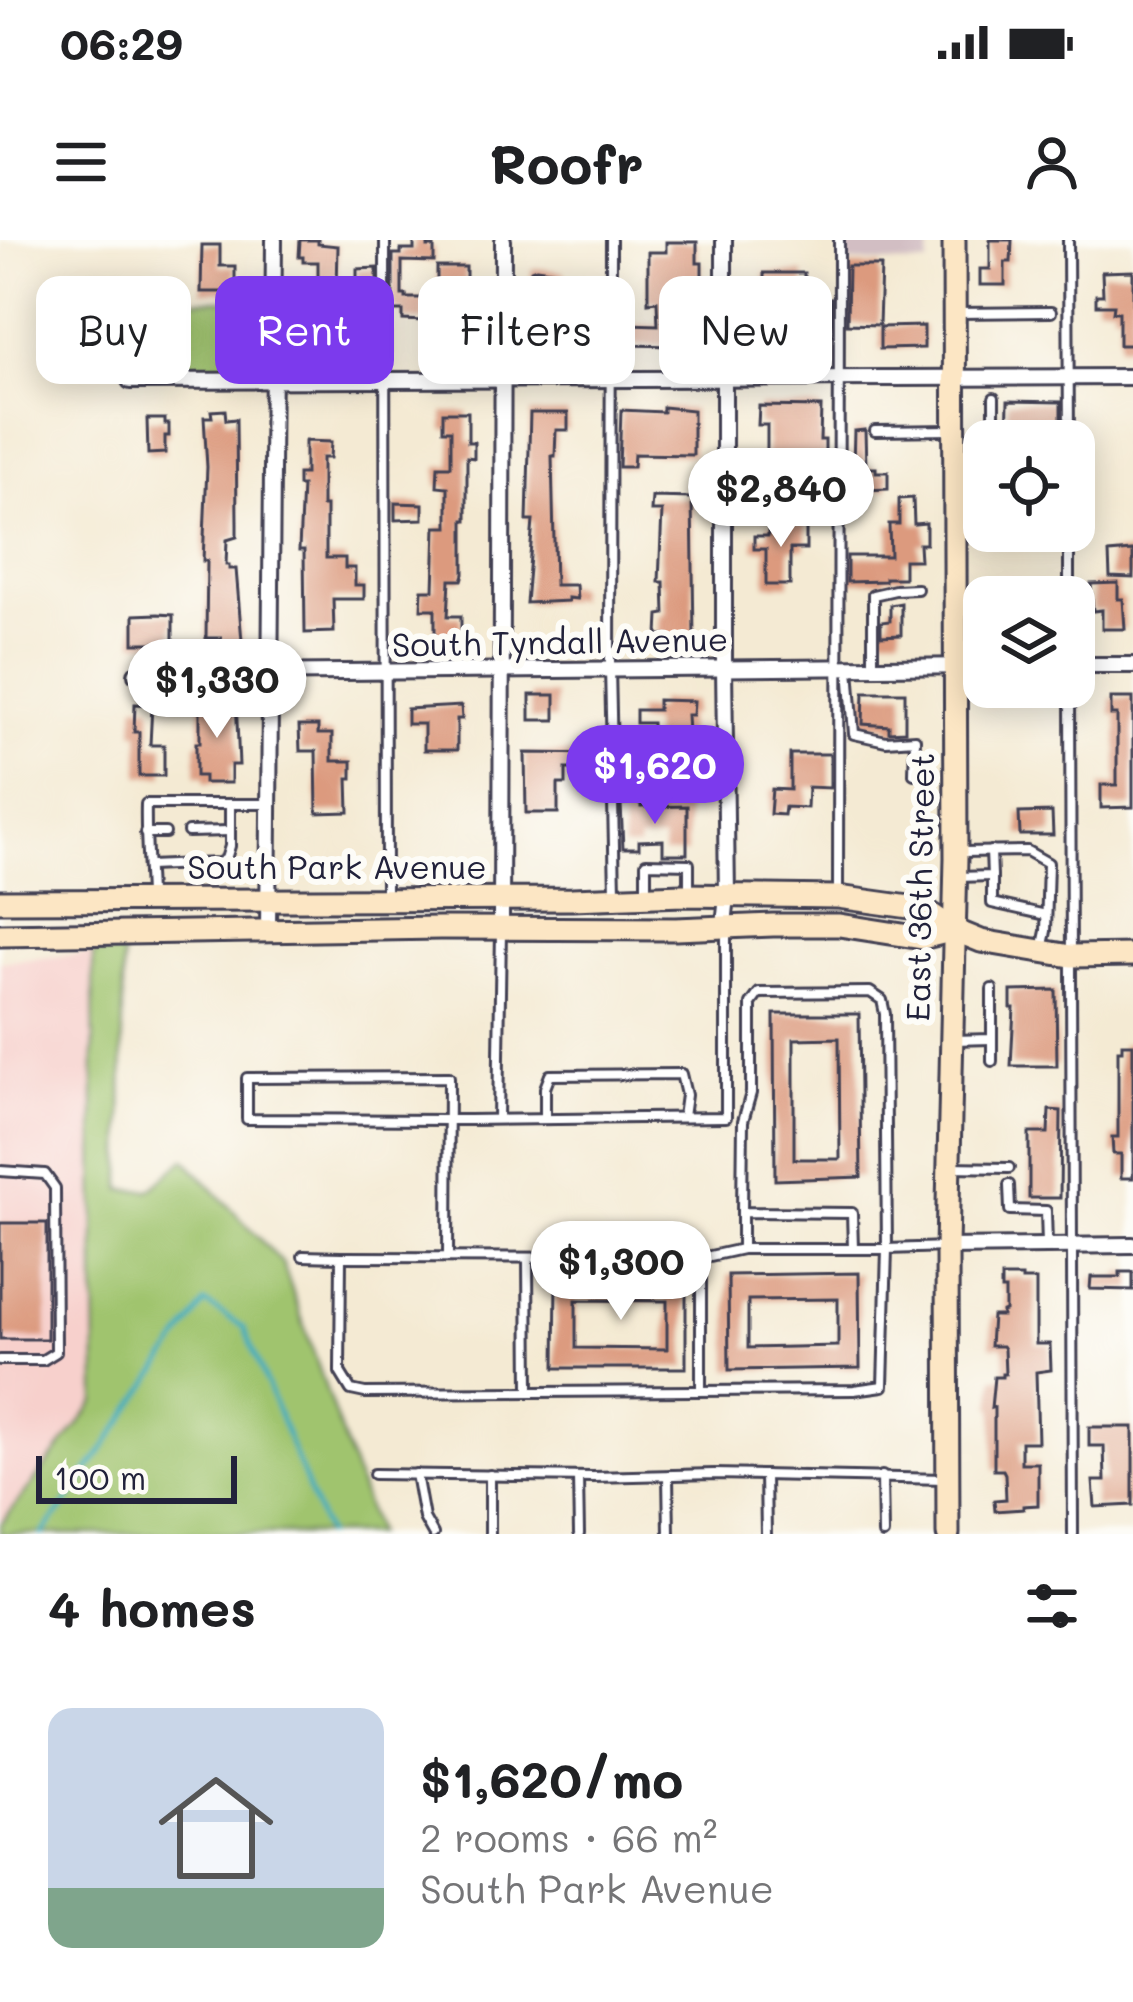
<!DOCTYPE html>
<meta charset="utf-8">
<style>
body{margin:0;font-family:Mali,sans-serif;background:#f2f2f2;color:#202124;height:100vh;display:flex;flex-direction:column;font-size:45px;white-space:nowrap}
*{box-sizing:border-box;margin:0}
p{font-size:39px;color:#757577}
.icon{flex:none;width:66px;height:66px;fill:none;stroke:currentColor;stroke-width:2;stroke-linecap:round;stroke-linejoin:round}
.map{position:relative;height:1294px;overflow:hidden}
.panel{display:flex;flex-direction:column;background:#fff;flex:1}
.panel>*{flex:none}
.guide{position:absolute;left:36px;top:36px;width:1062px;height:108px;display:flex;gap:24px}
.buttons{position:absolute;left:963px;top:180px;display:grid;gap:24px}
.buttons a{display:grid;place-items:center;width:132px;height:132px;border-radius:24px;background:#fff;box-shadow:0 6px 30px #0003;font-size:60px}
.scale{position:absolute;left:36px;bottom:30px;width:201px;box-sizing:border-box;padding-left:12px;border:6px solid #22223b;border-top:0;font-size:33px;line-height:42px;white-space:nowrap;color:#22223b;-webkit-text-stroke:9px #fdfcf7;paint-order:stroke}
.price{position:absolute;translate:-50% -102px;padding:0 27px;border-radius:42px;background:#fff;color:#222;font-size:39px;line-height:78px;filter:drop-shadow(0 3px 6px #0008)}
.price::after{content:'';position:absolute;left:50%;top:72px;width:36px;height:27px;margin-left:-18px;background:inherit;clip-path:polygon(0 0,100% 0,50% 100%)}
.price.on{background:#7c3aed;color:#fff}
ul{padding:0;list-style:none}
li{display:flex;align-items:center;gap:36px;height:300px;padding:0 48px}
li span{display:grid;place-items:center;flex:none;width:336px;height:240px;border-radius:24px;color:#555}
li>.icon{margin-inline-start:auto}
span .icon{width:144px;height:144px;fill:#fffc;stroke-width:1}
li b{font-size:51px}
h2{display:flex;justify-content:space-between;align-items:center;height:144px;padding:0 48px;font-size:51px}
.chip{padding:0 42px;border-radius:24px;background:#fff;box-shadow:0 6px 30px #0003;font-size:42px;line-height:108px}
.chip.on{background:#7c3aed;color:#fff}
.status{display:flex;justify-content:space-between;align-items:center;height:84px;padding:0 60px;background:#fff;direction:ltr}
.status svg{height:33px;fill:currentColor}
header{display:flex;justify-content:space-between;align-items:center;height:156px;padding:0 48px;background:#fff;font-size:54px;font-weight:800}
.map>svg:first-child{display:block}
</style>
<div class="status"><b>06:29</b><svg viewBox="0 0 49 12"><path d="M0 12V9h3v3zM5 12V6h3v6zM10 12V3h3v9zM15 12V0h3v12zM26 1h20v11H26zM47 4h2v5h-2z"/></svg></div>
<header><svg class="icon" aria-label="menu" viewBox="0 0 24 24"><path d="M4 6h16M4 12h16M4 18h16"/></svg>Roofr<svg class="icon" aria-label="person" viewBox="0 0 24 24"><circle cx="12" cy="8" r="4"/><path d="M4 21q1-7 8-7t8 7"/></svg></header>
<div class="map">
<svg width="1133" height="1294" viewBox="0 0 1133 1294">
<rect width="100%" height="100%" fill="#fdfcf7"/>
<filter id="ink" filterUnits="userSpaceOnUse"><feTurbulence type="fractalNoise" baseFrequency=".00833" numOctaves="2"/><feDisplacementMap in="SourceGraphic" scale="24" xChannelSelector="R" yChannelSelector="G"/><feConvolveMatrix kernelMatrix="1 2 1 2 8 2 1 2 1" color-interpolation-filters="sRGB"/></filter>
<filter id="wash" filterUnits="userSpaceOnUse"><feTurbulence type="fractalNoise" baseFrequency=".004" numOctaves="4" result="noise"/><feDisplacementMap in="SourceGraphic" scale="48" xChannelSelector="R" yChannelSelector="G"/><feGaussianBlur stdDeviation="2.7" result="paint"/><feColorMatrix in="noise" values="0 0 0 0 0 0 0 0 0 0 0 0 0 0 0 0 0 1.4 0 .05"/><feComposite in="paint" operator="in"/></filter>
<g filter="url(#wash)">
<rect width="100%" height="100%" fill="#f4ead3"/>
<path fill="#f7d0cc" d="M93,713L96,1162L0,1285V722Z"/>
<path fill="#d2bec3" d="M844,0H929L928,24L844,22Z"/>
<g fill="#a0c46e" stroke="#617354" stroke-width="3">
<path d="M250,60L248,131H127V61Z"/>
<path d="M93,713H123L122,950H150L185,919L283,1024L376,1294H0V1285L96,1162Z"/>
</g>
<g fill="none" stroke-linecap="round" stroke-linejoin="round">
<path stroke="#40adbf" stroke-width="4.5" d="M42,1294L62,1269L205,1063L244,1087L326,1294"/>
</g>
<g id="blocks">
<g fill="#dc9a7e" fill-rule="evenodd">
<path d="M300,0H318V4L338,6L337,49L318,50V22H303V17H299Z"/>
<path d="M414,0H428V7H434V22L402,21V55H406V58H425L424,81L403,80V71H393V14H401V10H414Z"/>
<path d="M990,0H1012L1011,22H1005V45H980V29H990Z"/>
<path d="M666,2H697V23H702V46H681L682,87H698V107H694V112H676V106L627,105L628,84L658,85L657,61L648,62V12H666Z"/>
<path d="M202,5H220V26H235V52H201Z"/>
<path d="M848,26H881L879,85L847,84Z"/>
<rect x="437" y="27" width="29" height="17"/>
<path d="M377,28V53L357,52V29Z"/>
<path d="M536,28L565,32V48H552V63L536,62L537,48H531V30Z"/>
<path d="M1133,31V105H1119V72H1113L1114,65H1096V55H1103L1102,32Z"/>
<path d="M764,33H804V48L764,49Z"/>
<path d="M804,57L831,58V83L805,82L804,107L774,106V88H789V73L804,72Z"/>
<path d="M596,68L597,97L567,98V69Z"/>
<path d="M924,86V108L880,109V87Z"/>
<path d="M434,89L466,90L465,108L433,107Z"/>
<path d="M1008,161L1061,162V187H1053V201H1007Z"/>
<path d="M759,166L821,167L820,200H825V230H830V281L806,284L804,269L813,268L812,240H802V234H787V243L755,242L757,223L766,224L767,206V185H758Z"/>
<path d="M663,167L693,170V215L634,214L633,227H619L621,170L663,172Z"/>
<path d="M225,170L226,180L236,179L237,285V297L227,300L226,325H229V329H236L242,401L221,402V398H206L207,321H203L207,227L204,177H212L211,171Z"/>
<path d="M443,172H468V202H474V218L467,217V280H464V334L462,340H450L448,376H461V399H435V369H421L422,350H434L436,287H448V247L437,246L438,226H451V190H443Z"/>
<path d="M530,173H568V190H556L555,216H552L555,345H576L577,359L568,358V361L526,363L533,281H527Z"/>
<path d="M147,179H165V184H169V196H165V213L148,214Z"/>
<path d="M865,190L866,228H876V232H888V249L864,250V240H847V229L849,225H853L854,191Z"/>
<path d="M305,201L331,202L330,218H322V266H326V318H345V328H355V345H364V359H333L334,392L305,393L304,310H299L302,246H298V234H305Z"/>
<path d="M652,257L692,258L694,398H669V395H658L659,375L665,374L664,342H659L662,271H651Z"/>
<path d="M913,258L914,284L926,283V304H919L920,320H904V338H885V341L847,342V316H890L889,284H899V259Z"/>
<path d="M395,263L423,264V279L395,280Z"/>
<path d="M768,284L806,285V309H790V345H766V309H754V296H768Z"/>
<path d="M1133,311V338L1110,337L1109,313Z"/>
<path d="M1118,343V359H1123L1125,389H1102V370L1093,371L1091,344Z"/>
<path d="M901,363V395L881,396V382L890,381V365Z"/>
<path d="M158,374L173,375V403H134V375Z"/>
<path d="M864,452H905V491L889,492V486L863,484Z"/>
<rect x="530" y="455" width="25" height="25"/>
<path d="M1111,458H1133V567L1101,568V545H1117V475H1111Z"/>
<path d="M200,459H236L239,525H231V543H204V536H196V503H200Z"/>
<path d="M658,460L694,461L693,475H687L689,511L678,512V535H635L634,517L653,516L652,483H636V470H658Z"/>
<path d="M135,464L152,465L150,505H164V536H139V492H134Z"/>
<path d="M461,466L462,479H457V510H424V484H407V469Z"/>
<path d="M299,486H318V494H332V521H352V538H348L349,572L317,573L316,511H300Z"/>
<path d="M525,513L604,514V529H566V544H558V573H526Z"/>
<path d="M790,514H830V548L808,547L807,568L785,567L784,575L770,574L772,549L790,550Z"/>
<path d="M641,563V567L687,566V614H663V600L639,601V608H623L621,564Z"/>
<path d="M1052,572L1053,595H1020L1019,573Z"/>
<path d="M1056,750L1057,826H1011L1014,768H1011V751Z"/>
<path d="M774,774H859L861,937L775,940ZM839,798L840,919H794V799Z"/>
<path d="M1122,804H1133V938H1121V914H1113L1112,897H1118V810H1122Z"/>
<path d="M1049,870L1061,871L1060,958H1029V893H1048Z"/>
<rect x="0" y="983" width="47" height="116"/>
<path d="M1120,1032H1133V1050L1090,1049L1091,1037H1120Z"/>
<path d="M859,1033L860,1128L729,1130L728,1035ZM838,1059V1106L748,1108V1060Z"/>
<path d="M1001,1037H1022V1040H1036V1104H1050L1051,1130L1036,1132L1038,1202H1021V1223H1038V1265L1023,1266V1269L995,1271L994,1260L1006,1259L1005,1234L1003,1230H994V1167L991,1168L994,1137H1002V1134H1005L1004,1109L1002,1106H990L992,1076H1002V1072L1005,1071V1050H1001Z"/>
<path d="M659,1038L686,1040V1128H555L556,1039ZM576,1060L667,1061V1109L576,1108Z"/>
<path d="M1089,1187H1133V1265L1095,1267L1093,1241H1105L1104,1206H1089Z"/>
</g>
</g>
</g>
<g filter="url(#ink)">
<use href="#blocks" fill-opacity="0" stroke="#424052" stroke-width="3"/>
<g fill="none" stroke-linecap="round" stroke-linejoin="round">
<defs>
<g id="service">
<path d="M385,0L386,658"/>
<path d="M611,0L610,428L615,652"/>
<path d="M1068,0L1069,201"/>
<path d="M956,73L1051,72"/>
<path d="M994,158V201"/>
<path d="M875,191L952,190"/>
<path d="M955,238L984,237"/>
<path d="M1069,291V357"/>
<path d="M873,425V355L895,350L917,349"/>
<path d="M849,428L854,494L886,501L915,499L914,534"/>
<path d="M1070,447L1073,1294"/>
<path d="M188,592L230,591"/>
<path d="M145,593H165"/>
<path d="M962,612L1027,611L1048,623L1046,691L1042,710"/>
<path d="M148,626L219,623L226,619L230,606V564"/>
<path d="M992,636V663L1046,675"/>
<path d="M958,637L992,636L991,611"/>
<path d="M838,652L839,0"/>
<path d="M149,655C148,624 145,595 146,564H268"/>
<path d="M646,655V623L689,624V654"/>
<path d="M992,799V821"/>
<path d="M953,800L992,799V749"/>
<path d="M498,879L501,690"/>
<path d="M545,879V848L550,835L681,834L686,855L683,877"/>
<path d="M950,927L1009,928"/>
<path d="M0,931L45,934L55,948L56,1112L43,1120H0"/>
<path d="M1009,945L1010,970L1046,971L1047,1005"/>
<path d="M742,972V1009H853L852,973L742,972L743,881L751,853V764L759,753L870,752L882,760L885,774L887,1009L947,1007"/>
<path d="M303,1016L341,1017L340,1132L351,1150L365,1153L854,1150L883,1146L887,1009H853"/>
<path d="M448,1016L449,837L247,838V879L449,880H469L726,877V692"/>
<path d="M341,1017L701,1018L742,1009"/>
<path d="M528,1018L529,1151"/>
<path d="M701,1018V1149"/>
<path d="M374,1234L593,1237L714,1234L946,1239"/>
<path d="M416,1234L424,1278L433,1294"/>
<path d="M490,1235V1294"/>
<path d="M765,1235L766,1294"/>
<path d="M668,1236L669,1294"/>
<path d="M882,1236L883,1294"/>
<path d="M578,1237L579,1294"/>
</g>
<g id="minor">
<path d="M724,0V427L727,656L724,685"/>
<path d="M130,141L1133,137"/>
<path d="M1074,425H1133"/>
<path d="M136,434L984,426"/>
<path d="M501,688L503,0"/>
<path d="M268,691L274,0"/>
<path d="M947,1007L1133,1005"/>
</g>
<g id="secondary">
<path d="M0,661L572,659L683,655L838,657L924,669L954,690L981,701L1071,716L1133,715"/>
<path d="M0,695L440,688L676,689L773,685H839L922,698L954,690"/>
<path d="M948,1294L947,1007L956,618L954,0"/>
</g>
</defs>
<use href="#service" stroke="#424052" stroke-width="14"/>
<use href="#minor" stroke="#424052" stroke-width="20"/>
<use href="#secondary" stroke="#424052" stroke-width="27"/>
<use href="#service" stroke="#fff" stroke-width="8"/>
<use href="#minor" stroke="#fff" stroke-width="14"/>
<use href="#secondary" stroke="#fce6c4" stroke-width="21"/>
</g>
</g>
<g text-anchor="middle" stroke-width="12" stroke-linejoin="round" paint-order="stroke">
<g font-size="33" fill="#22223b" stroke="#fdfcf7">
<text transform="translate(560 402) rotate(-1)" y="12">South Tyndall Avenue</text>
<text x="337" y="639">South Park Avenue</text>
<text transform="translate(920 647) rotate(-89)" y="12">East 36th Street</text>
</g>
</g>
</svg>
<div class="buttons">
<a><svg class="icon" aria-label="locate" viewBox="0 0 24 24"><circle cx="12" cy="12" r="6"/><path d="M12 2v4M12 18v4M2 12h4M18 12h4"/></svg></a>
<a><svg class="icon" aria-label="layers" viewBox="0 0 24 24"><path d="M12 4l9 5-9 5-9-5zM3 14l9 5 9-5"/></svg></a>
</div>
<div class="scale">100 m</div>
<b class="price" style="left:781px;top:310px">$2,840</b>
<b class="price" style="left:217px;top:501px">$1,330</b>
<b class="price on" style="left:655px;top:587px">$1,620</b>
<b class="price" style="left:621px;top:1083px">$1,300</b>
<div class="guide">
<a class="chip">Buy</a>
<a class="chip on">Rent</a>
<a class="chip">Filters</a>
<a class="chip">New</a>
</div>
</div>
<section class="panel">
<h2>4 homes<svg class="icon" aria-label="filters" viewBox="0 0 24 24"><path d="M4 7h16M4 17h16"/><circle cx="9" cy="7" r="2"/><circle cx="15" cy="17" r="2"/></svg></h2>
<ul>
<li><span style="background:linear-gradient(#c9d6e8 75%,#7fa58c 0)"><svg class="icon" aria-label="home" viewBox="0 0 24 24"><path d="M3 11l9-7 9 7M6 9v11h12V9"/></svg></span><div><b>$1,620/mo</b><p>2 rooms · 66 m²</p><p>South Park Avenue</p></div></li>
</ul>
</section>
